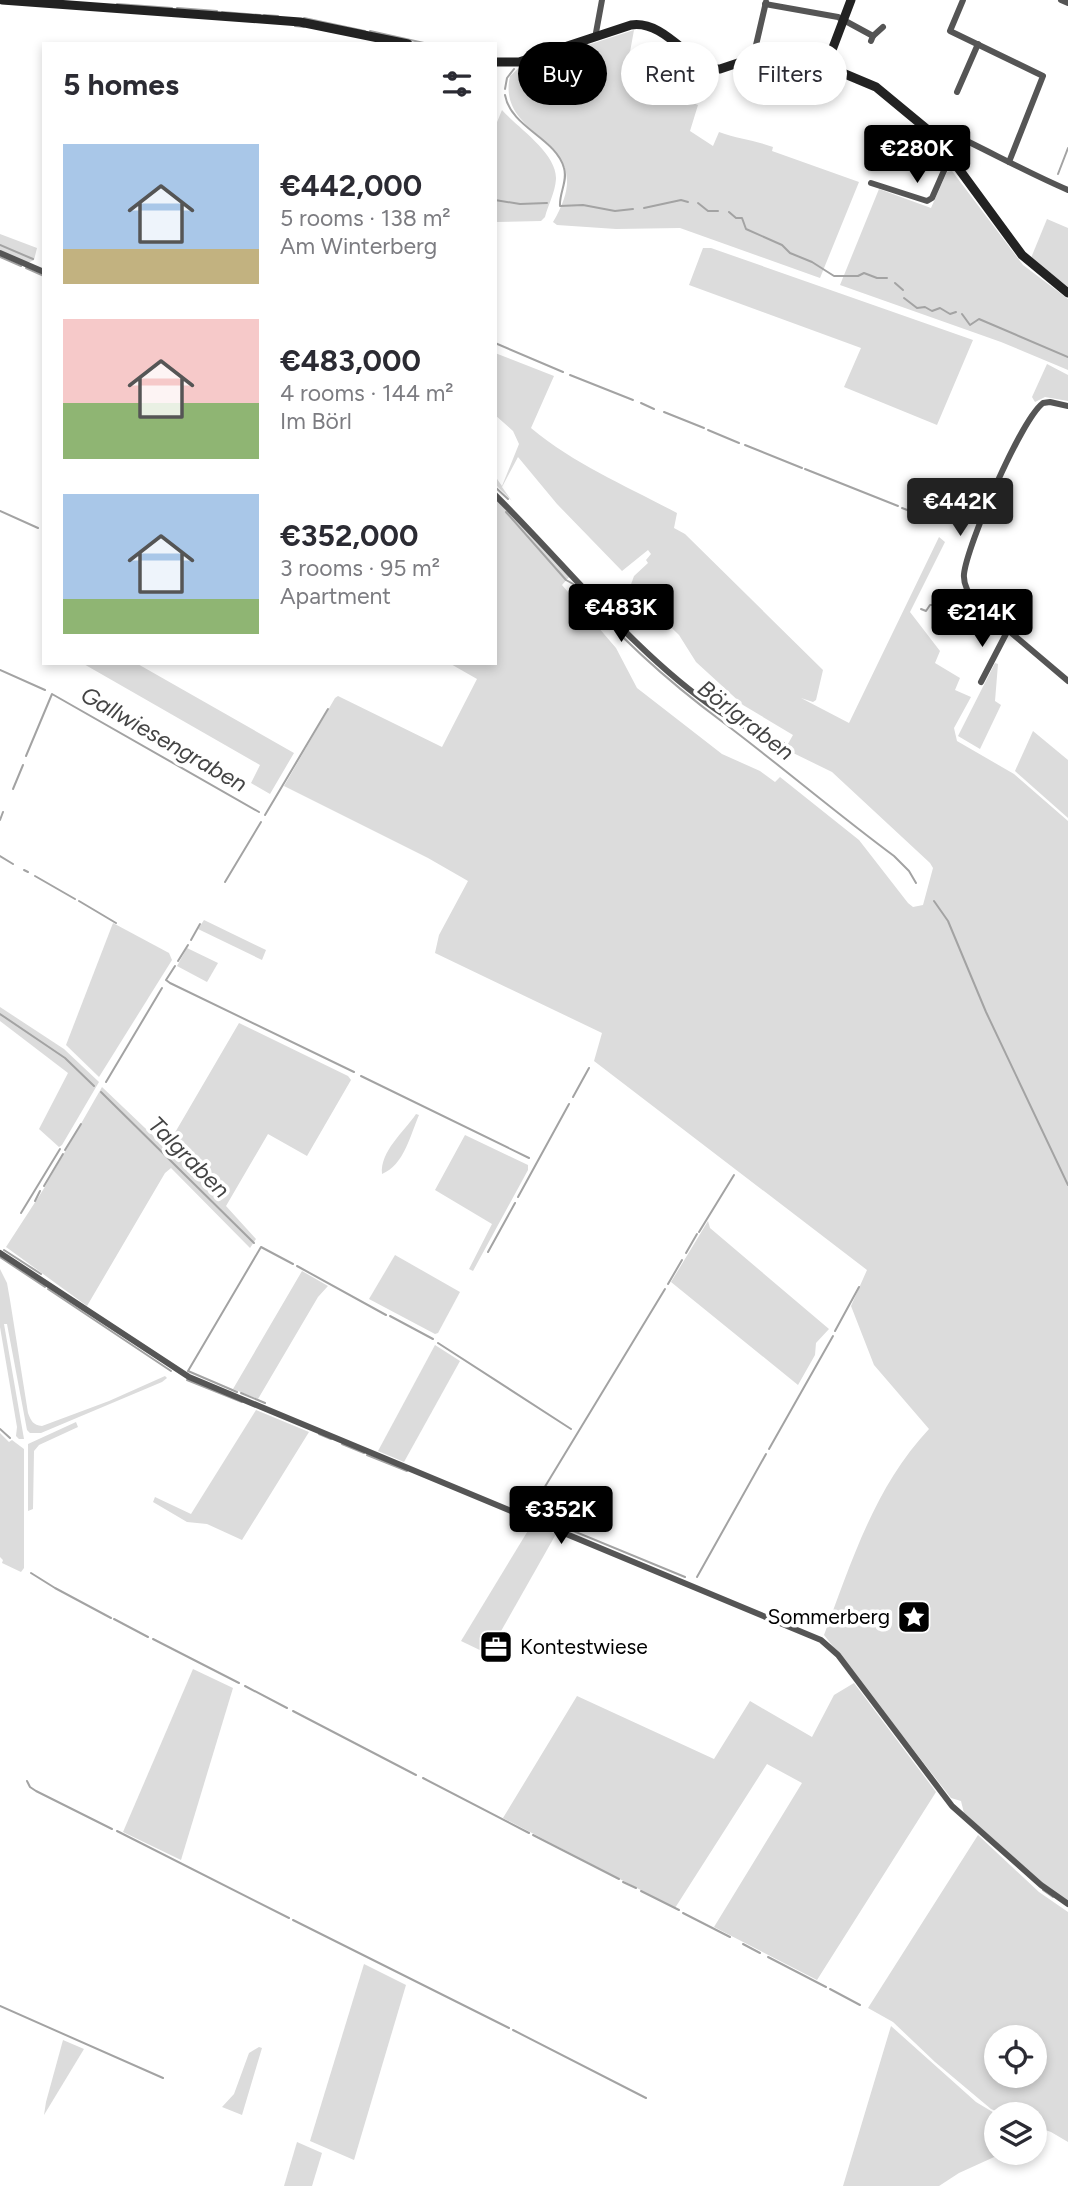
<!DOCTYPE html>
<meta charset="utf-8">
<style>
body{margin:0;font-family:Figtree,sans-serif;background:#f2f2f3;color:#2b2b33;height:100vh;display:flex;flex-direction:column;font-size:26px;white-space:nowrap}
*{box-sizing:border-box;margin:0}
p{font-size:23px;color:#7c7c81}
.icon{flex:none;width:38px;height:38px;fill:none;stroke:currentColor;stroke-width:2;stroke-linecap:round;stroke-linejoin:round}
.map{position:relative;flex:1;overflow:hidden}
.details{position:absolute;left:42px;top:42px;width:455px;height:623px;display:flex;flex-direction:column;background:#fff;border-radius:0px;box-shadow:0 4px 10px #0003}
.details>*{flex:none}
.banner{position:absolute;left:518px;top:42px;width:444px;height:63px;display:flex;gap:14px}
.buttons{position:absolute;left:984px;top:2025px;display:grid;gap:14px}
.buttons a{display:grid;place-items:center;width:63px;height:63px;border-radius:50%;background:#fff;box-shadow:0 4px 10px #0003;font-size:35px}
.price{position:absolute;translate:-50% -60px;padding:0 16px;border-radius:7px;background:#000;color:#fff;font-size:23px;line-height:46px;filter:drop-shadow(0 2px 4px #0008)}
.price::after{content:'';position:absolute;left:50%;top:42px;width:21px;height:16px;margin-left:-10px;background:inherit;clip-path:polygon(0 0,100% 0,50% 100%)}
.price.selected{background:#222;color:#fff}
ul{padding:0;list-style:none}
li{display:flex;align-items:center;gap:21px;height:175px;padding:0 21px}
li span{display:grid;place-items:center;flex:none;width:196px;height:140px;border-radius:0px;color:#555}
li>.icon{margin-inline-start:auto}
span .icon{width:84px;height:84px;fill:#fffc;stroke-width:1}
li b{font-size:30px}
h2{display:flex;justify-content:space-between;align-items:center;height:84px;padding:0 21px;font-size:30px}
.pill{padding:0 24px;border-radius:32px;background:#fff;box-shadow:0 4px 10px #0003;font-size:24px;line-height:63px}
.pill.selected{background:#000;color:#fff}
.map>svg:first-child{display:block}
</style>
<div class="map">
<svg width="1068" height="2186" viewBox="0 0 1068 2186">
<rect width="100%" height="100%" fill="#fff"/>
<g fill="#dcdcdc" fill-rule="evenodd">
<path d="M634,30L628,63L663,65L657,85L680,93L682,99L698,105L690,131L713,146L719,132C738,139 754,140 773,147L772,151L859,182L820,278L680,228L616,229L557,225L553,222C605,135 495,143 510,76L520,67Z"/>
<path d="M502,110C518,128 557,153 556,179C555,193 548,205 545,217L541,221L495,222V127Z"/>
<path d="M952,171L1023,265L1068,299V370L1001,342L840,285L879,189L931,208L947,172Z"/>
<path d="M1047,219L1068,228V287L1031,258Z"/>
<path d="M0,234L37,248L34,260L28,263L0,251Z"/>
<path d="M703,248H711L973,340L937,425L844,387L861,348L689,285Z"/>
<path d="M495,353L554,376L531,428C577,466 625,485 677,513L674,528L685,534L823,670L816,700L813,702L801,698L849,723L939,537L945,542L910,612L940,651L935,663L960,678L955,690L971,697L954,728L957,741L1014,774L1068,821V1901L1050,1889L964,1813L961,1801L951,1798L824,1635C851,1563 875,1486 929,1429L874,1365L851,1306L867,1270L594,1061L602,1033L435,953L439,935L468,881L428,858L284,786L335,698L338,696L442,747L477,679L449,663H495V499L571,575L562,585L616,648L637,688L722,754L760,771L775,782L780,777L859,840L908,903L913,907L923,905L933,868L930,863L832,772L785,749L793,735L743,705L696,662L679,635L630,587L634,576L648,563L646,560L651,554L648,550L622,571L557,504L518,457L502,487L512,501L495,484V476L502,486L519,444L513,431L495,415Z"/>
<path d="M1047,364L1068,375V401L1045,397L1035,402L1032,397Z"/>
<path d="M82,663H136L294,753L270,794L251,783L260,765Z"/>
<path d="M995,663L998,664L995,701L1001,705L980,749L958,736Z"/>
<path d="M1033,731L1068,760V818L1015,771Z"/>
<path d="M204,920L266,950L262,960L198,929Z"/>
<path d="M113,923L169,953L172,960L99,1077L66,1045Z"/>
<path d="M187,948L218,963L207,982L177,966Z"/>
<path d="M0,1007L64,1049L99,1082L62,1145L59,1147L39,1129L68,1073L0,1021Z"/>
<path d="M239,1023L348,1076L351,1080L307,1156L268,1134L226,1206L256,1239L250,1248L171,1168L165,1173L87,1306L6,1247L43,1190L102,1087L166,1148Z"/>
<path d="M416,1114L419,1115C410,1136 404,1165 382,1174C380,1151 404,1132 416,1114Z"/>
<path d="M465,1135L528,1165V1170L473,1271L469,1269L492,1224L435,1190Z"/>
<path d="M708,1221L710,1228L829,1329L816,1343L815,1355L798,1385L671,1282Z"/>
<path d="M395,1255L460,1292L438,1333L435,1334L369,1299Z"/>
<path d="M0,1269L7,1283L10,1300L28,1413C31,1421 33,1425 42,1426L109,1401L165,1376L167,1378L162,1382L41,1433H30L27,1430L7,1324H4L24,1439H19L16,1436L17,1427L0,1327Z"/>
<path d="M302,1271L328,1286L318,1297L258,1399L233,1389Z"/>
<path d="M435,1345L460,1361L404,1462L378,1451Z"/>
<path d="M256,1410L309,1432L242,1540L207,1524L187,1522L153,1502L155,1497L191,1514Z"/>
<path d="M76,1422L78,1427L39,1445L34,1451L33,1509L28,1511V1444Z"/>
<path d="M0,1433L9,1442L12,1440L24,1449V1568L21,1572L2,1563L3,1560L0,1557Z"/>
<path d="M532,1524L556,1534L488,1654L461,1641Z"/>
<path d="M193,1669L233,1688L181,1860L123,1832Z"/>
<path d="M854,1683L936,1792L817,1980L714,1927L802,1783L767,1764L675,1908L503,1818L577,1696L714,1759L750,1701L812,1737L834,1695Z"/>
<path d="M978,1835L1039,1892L1068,1912V2142L1051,2132L1034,2126V2114H1002L991,2109L935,2062L893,2022L868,2008ZM996,2037H1034V2076H996Z"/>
<path d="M364,1964L406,1985L354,2160L310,2141Z"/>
<path d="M891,2026L976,2102L996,2114V2152L1003,2153L959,2173L939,2186H843Z"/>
<path d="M63,2040L84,2049L44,2115L46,2102Z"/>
<path d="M259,2047L262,2048L242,2115L222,2107L234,2094L249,2053Z"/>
<path d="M297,2142L322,2153L312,2186H284Z"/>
</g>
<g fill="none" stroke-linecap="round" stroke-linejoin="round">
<g stroke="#a3a3a3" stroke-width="2">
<path d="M117,4L172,8"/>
<path d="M177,8L217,11"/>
<path d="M222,12L260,15"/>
<path d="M264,15L278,16"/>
<path d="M304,18L365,31"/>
<path d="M295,26L304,27"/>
<path d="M370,31L424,43"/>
<path d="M505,89L507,78L514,69"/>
<path d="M505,95C511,128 556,138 564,168C568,181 559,193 560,206L583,205L615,211L633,209"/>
<path d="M1058,174L1068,148"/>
<path d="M495,200L520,204L547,203"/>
<path d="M698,203L708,211H718"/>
<path d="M644,208L681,200L688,202"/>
<path d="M729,212L736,218H742L746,229L782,245L790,253L812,262L834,276H858L864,273L877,278H887"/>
<path d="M0,245L33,259"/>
<path d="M0,257L21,266"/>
<path d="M26,268L44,276"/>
<path d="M895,283L903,290"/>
<path d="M904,298L917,308L925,307L932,311L940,308L950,314L956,312"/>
<path d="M962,314L970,325L979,319L1068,357"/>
<path d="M495,343L563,372"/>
<path d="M570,375L633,400"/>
<path d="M641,403L654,409"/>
<path d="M664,412L704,428"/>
<path d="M708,430L739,443"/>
<path d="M745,445L802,468"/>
<path d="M805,469L898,506"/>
<path d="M495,487L508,499"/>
<path d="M902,508L918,514"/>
<path d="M0,511L38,528"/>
<path d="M506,512L566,580L575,585C618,637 670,683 724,723C781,766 836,813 894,856L909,871L916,883"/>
<path d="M921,515L934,522"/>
<path d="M43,531H44"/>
<path d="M921,609L926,611L930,605H935"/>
<path d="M0,670L45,690"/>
<path d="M26,756L52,694L259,812"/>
<path d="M13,789L23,765"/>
<path d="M265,815L328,709"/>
<path d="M0,820L3,812"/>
<path d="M0,856L13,864"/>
<path d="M24,870L28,872"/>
<path d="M35,876L75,899"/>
<path d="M225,882L261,822"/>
<path d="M79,901L116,923"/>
<path d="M934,901L948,921L986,1012L1068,1185"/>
<path d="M191,940L200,924"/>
<path d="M178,961L188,945"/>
<path d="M175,966L166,980L170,983L354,1072"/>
<path d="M0,1014L65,1058L94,1086"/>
<path d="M361,1076L529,1158"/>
<path d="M106,1082L162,988"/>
<path d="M101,1092L254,1243"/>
<path d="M573,1097L589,1068"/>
<path d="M65,1150L81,1124"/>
<path d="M44,1186L63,1154"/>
<path d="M518,1197L569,1104"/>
<path d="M35,1201L40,1191"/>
<path d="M21,1213L60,1149"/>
<path d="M699,1232L734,1175"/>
<path d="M4,1250L41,1274"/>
<path d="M488,1252L515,1203"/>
<path d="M686,1253L697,1234"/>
<path d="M0,1257L45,1287"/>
<path d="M297,1266L386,1315"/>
<path d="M668,1284L682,1260"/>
<path d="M48,1289L171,1371"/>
<path d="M390,1316L433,1339"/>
<path d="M835,1331L859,1287"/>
<path d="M438,1343L571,1429"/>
<path d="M187,1380L242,1402"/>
<path d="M237,1392L188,1371L261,1247L293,1264"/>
<path d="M241,1393L265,1403"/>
<path d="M0,1429L10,1438"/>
<path d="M319,1434L331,1439"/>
<path d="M342,1444L364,1453"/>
<path d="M769,1449L833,1336"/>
<path d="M367,1455L407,1471"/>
<path d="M532,1508L665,1289"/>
<path d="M537,1516L685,1577"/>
<path d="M31,1573L55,1588L111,1618"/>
<path d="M697,1577L766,1454"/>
<path d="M114,1619L148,1637"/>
<path d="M153,1639L239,1683"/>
<path d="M245,1686L287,1708"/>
<path d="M293,1711L416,1775"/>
<path d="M423,1778L529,1833"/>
<path d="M27,1781L30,1787L36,1791L112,1829"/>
<path d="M117,1831L289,1918"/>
<path d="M533,1835L619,1879"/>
<path d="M623,1882L636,1888"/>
<path d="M1043,1890L1053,1897"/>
<path d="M641,1891L679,1910"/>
<path d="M683,1913L730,1937"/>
<path d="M293,1920L509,2028"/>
<path d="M743,1944L760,1953"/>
<path d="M768,1957L826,1987"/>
<path d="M830,1989L860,2005"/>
<path d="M0,2006L163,2078"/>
<path d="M513,2030L646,2098"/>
</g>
<g stroke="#555" stroke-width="6">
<path d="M963,0L950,31L1043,76L1009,162"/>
<path d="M1061,0L1068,3"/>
<path d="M765,4L838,17L873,36L871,41"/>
<path d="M873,36L883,27"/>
<path d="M595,38L602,0"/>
<path d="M753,58L766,2"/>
<path d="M957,92L978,44"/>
<path d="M931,132L939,129L946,131C987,150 1026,172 1068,190"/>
<path d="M871,183L927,201L932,198L950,157"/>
<path d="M0,253L44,272"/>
<path d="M1068,406L1050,402L1043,403C1021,420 967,545 964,574C963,585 969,594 976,603L1068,681"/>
<path d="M495,495C566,565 635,654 717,710C738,724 761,735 783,745"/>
<path d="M981,682L1008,630"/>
<path d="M0,1253L189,1377L821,1640L838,1655L952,1806L1041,1885L1068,1904"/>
</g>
<g stroke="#222" stroke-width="9">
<path d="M2,0L300,22L408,44"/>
<path d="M495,62H519L631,25C662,20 686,58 712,69H720L753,58L770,57L826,66L876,87L934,135L1022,255L1068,293"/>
<path d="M826,66L851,0"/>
</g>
</g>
<defs>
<symbol id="sight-square" viewBox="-11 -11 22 22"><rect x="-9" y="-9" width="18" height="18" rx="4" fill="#000" stroke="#fff"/><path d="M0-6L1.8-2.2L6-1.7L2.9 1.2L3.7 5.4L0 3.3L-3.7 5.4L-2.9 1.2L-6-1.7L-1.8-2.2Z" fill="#fff"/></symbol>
<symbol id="office-square" viewBox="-11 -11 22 22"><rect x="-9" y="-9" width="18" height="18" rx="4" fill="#000" stroke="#fff"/><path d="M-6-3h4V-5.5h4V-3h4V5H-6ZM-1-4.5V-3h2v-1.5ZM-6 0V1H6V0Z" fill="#fff"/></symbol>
</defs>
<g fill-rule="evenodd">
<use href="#sight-square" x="895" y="1598" width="38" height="38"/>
<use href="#office-square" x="477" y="1628" width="38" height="38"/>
</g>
<g text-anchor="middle" stroke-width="7" stroke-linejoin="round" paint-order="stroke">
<g font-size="21" fill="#000" stroke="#fff" text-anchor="end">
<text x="890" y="1624">Sommerberg</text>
<text x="520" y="1654" text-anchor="start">Kontestwiese</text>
</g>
<g font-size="23" font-style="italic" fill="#444" stroke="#fff">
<text transform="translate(746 720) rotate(38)" y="8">Börlgraben</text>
<text transform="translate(164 739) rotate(30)" y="8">Gallwiesengraben</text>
<text transform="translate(189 1157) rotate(45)" y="8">Talgraben</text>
</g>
</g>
</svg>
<div class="buttons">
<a><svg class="icon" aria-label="locate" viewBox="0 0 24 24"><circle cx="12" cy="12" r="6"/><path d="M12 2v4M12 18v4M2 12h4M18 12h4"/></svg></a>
<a><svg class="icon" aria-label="layers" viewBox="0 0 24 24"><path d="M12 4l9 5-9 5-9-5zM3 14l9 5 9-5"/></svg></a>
</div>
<b class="price" style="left:917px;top:185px">€280K</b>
<b class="price selected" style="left:960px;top:538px">€442K</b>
<b class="price" style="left:621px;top:644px">€483K</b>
<b class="price" style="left:982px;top:649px">€214K</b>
<b class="price" style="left:561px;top:1546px">€352K</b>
<div class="banner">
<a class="pill selected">Buy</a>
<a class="pill">Rent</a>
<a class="pill">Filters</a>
</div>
<section class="details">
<h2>5 homes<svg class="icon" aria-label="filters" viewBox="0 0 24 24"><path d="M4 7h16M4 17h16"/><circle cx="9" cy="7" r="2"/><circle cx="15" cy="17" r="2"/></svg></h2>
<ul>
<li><span style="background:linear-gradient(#a9c7e8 75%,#c2b280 0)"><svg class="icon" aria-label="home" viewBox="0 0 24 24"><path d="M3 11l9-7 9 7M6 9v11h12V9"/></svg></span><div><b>€442,000</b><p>5 rooms · 138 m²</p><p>Am Winterberg</p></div></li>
<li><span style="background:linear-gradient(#f6c9c9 60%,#8fb573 0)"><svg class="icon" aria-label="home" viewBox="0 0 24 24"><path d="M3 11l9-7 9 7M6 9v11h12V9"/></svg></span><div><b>€483,000</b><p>4 rooms · 144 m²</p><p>Im Börl</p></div></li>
<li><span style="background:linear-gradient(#a9c7e8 75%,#8fb573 0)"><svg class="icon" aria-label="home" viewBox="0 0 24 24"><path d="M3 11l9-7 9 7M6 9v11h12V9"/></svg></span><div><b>€352,000</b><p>3 rooms · 95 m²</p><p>Apartment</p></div></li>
</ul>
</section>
</div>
